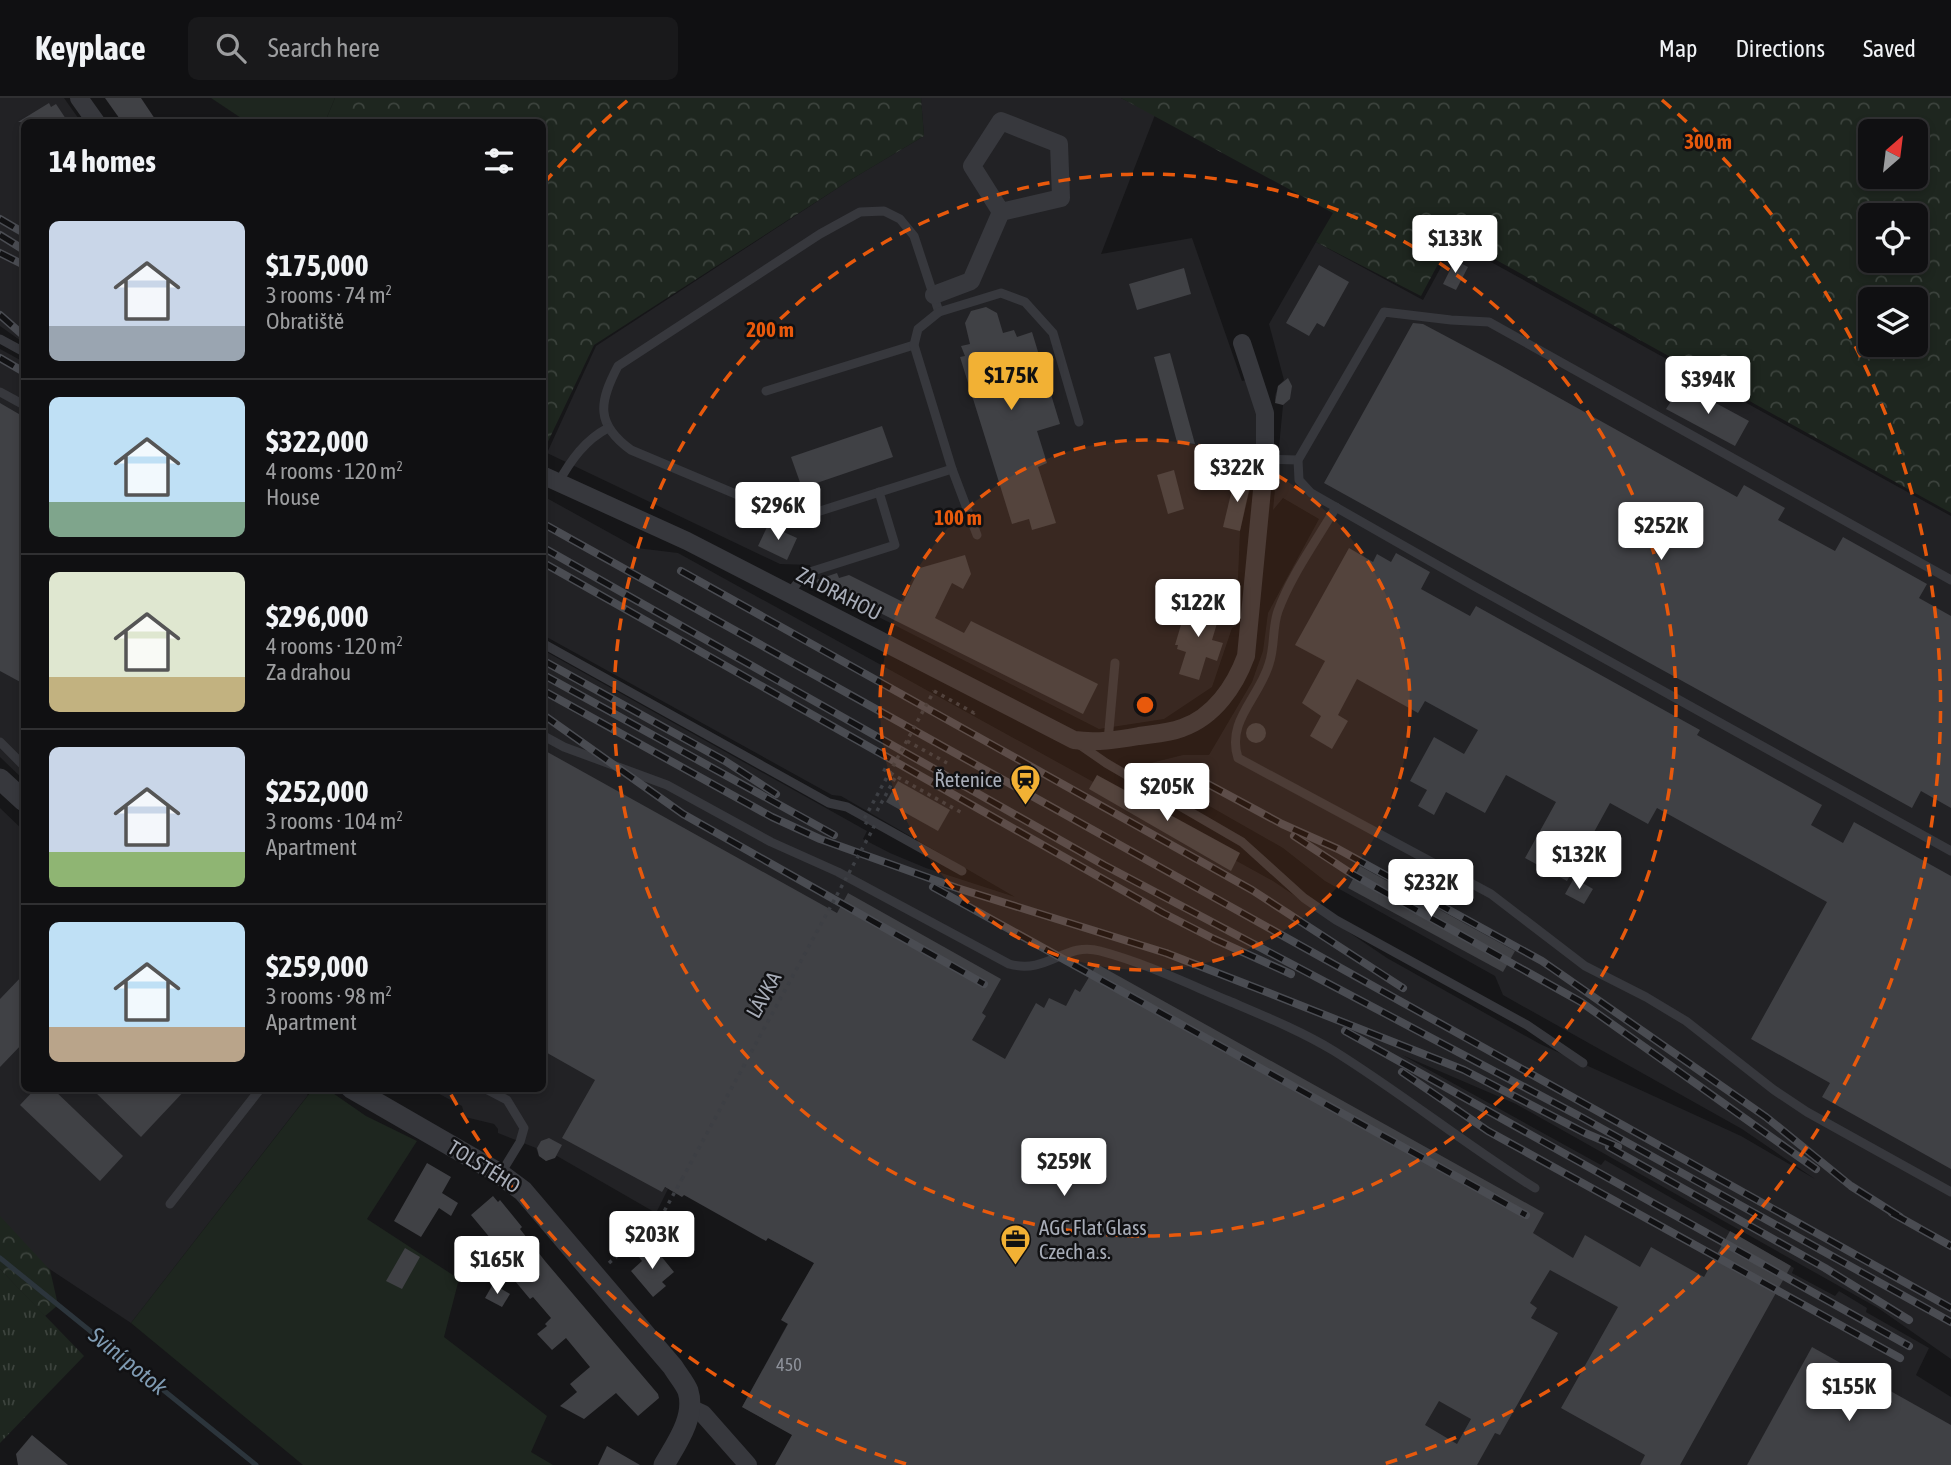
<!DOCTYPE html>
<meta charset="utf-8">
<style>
body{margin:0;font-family:"Asap Condensed",sans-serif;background:#19191b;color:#f1f3f6;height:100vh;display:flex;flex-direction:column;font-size:26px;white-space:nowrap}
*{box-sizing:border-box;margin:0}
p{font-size:23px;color:#9c9d9f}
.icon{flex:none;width:38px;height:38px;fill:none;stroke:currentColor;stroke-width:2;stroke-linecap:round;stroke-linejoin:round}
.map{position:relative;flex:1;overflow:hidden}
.side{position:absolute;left:21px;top:21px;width:525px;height:973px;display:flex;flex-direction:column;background:#101012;border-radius:10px;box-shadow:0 4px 10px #0003,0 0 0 2px #303032}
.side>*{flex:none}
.needle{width:46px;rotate:28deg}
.fabs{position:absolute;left:1858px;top:21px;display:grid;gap:14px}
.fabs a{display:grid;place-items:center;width:70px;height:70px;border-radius:10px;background:#101012;box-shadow:0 4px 10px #0003,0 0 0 2px #303032;font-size:35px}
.price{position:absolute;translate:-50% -60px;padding:0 16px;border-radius:7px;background:#fff;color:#222;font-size:23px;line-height:46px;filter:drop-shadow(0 2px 4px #0008)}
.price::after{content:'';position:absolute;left:50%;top:42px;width:21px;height:16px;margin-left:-10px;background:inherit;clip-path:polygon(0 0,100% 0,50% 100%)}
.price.on{background:#f2b134;color:#111}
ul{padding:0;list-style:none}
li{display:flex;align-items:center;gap:21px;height:175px;padding:0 28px}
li+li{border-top:2px solid #303032}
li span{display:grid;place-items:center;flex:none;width:196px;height:140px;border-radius:10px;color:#555}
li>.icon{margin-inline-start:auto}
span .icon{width:84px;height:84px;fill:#fffc;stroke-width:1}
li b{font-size:30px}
h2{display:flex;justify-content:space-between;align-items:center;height:84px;padding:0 28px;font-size:30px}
header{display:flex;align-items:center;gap:42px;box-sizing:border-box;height:98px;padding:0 35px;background:#101012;border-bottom:2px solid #303032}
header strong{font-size:33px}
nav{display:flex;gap:38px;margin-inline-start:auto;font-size:24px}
.search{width:490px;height:63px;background:#19191b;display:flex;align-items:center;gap:18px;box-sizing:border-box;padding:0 24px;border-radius:10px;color:#9c9d9f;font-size:26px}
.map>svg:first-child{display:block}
</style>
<header>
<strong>Keyplace</strong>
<div class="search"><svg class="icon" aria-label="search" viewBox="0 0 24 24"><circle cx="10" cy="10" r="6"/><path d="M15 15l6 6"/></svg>Search here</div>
<nav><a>Map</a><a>Directions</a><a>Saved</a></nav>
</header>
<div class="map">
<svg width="1951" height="1367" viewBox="0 0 1951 1367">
<defs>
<pattern id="grass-tufts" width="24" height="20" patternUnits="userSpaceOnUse" patternTransform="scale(1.75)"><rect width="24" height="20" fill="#1e261f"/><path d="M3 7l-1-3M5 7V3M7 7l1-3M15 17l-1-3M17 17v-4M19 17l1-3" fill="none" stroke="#3c433d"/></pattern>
<pattern id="forest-crowns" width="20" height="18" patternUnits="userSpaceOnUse" patternTransform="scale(1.75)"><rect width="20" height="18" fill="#1e261f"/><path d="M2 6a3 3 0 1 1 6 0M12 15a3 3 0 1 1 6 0" fill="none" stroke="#3c433d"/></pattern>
</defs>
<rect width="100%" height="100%" fill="#161618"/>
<g fill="#222225">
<path d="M0,0H64L81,24H24V245L0,228Z"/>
<path d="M921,0H1121L1155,17L1101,156L1192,140L1242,283L1246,282L1257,316L1259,332L1252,383L1240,433L1236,528L1232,530L1212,589L1164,621L1099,631L845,502L827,500L825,496L821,497L810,467L780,466L547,355L596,248L847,84L924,38Z"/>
<path d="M1316,144L1423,202L1452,149L1479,163L1482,159L1951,418V1261L1878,1210L1516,1006L1402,957L1601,1067L1605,1062L1794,1170L1792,1175L1835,1198L1839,1193L1867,1210L1866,1214L1929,1250L1916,1277L1951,1299V1367H781L793,1337L742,1309L819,1168L768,1140L721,1077L664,1089L668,1091L656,1115L557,1058L546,1063L539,1058L536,1050L498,1035V1031L494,1026L465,1019L462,1008L430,991L542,990L543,552L867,733L863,741L890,755L926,770L1015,799L841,698L832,697L543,537V398L637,450L678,455L1273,783L1387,860L1540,946L1741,1038L1815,1081L1742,1031L1503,897L1495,878L1325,783L1283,750L1139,668L1183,657H1209L1252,584L1263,553L1268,515L1319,421L1283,400L1273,412L1283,307L1275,303V298L1278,288L1284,282L1269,226Z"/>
<path d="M0,251L24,264V682L0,659Z"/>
<path d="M0,710L24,733V990H301L308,997L131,1225L45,1168L0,1119Z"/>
</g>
<path fill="url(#grass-tufts)" d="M0,1171L84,1258L0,1345Z"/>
<g fill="url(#forest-crowns)" fill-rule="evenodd">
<path d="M335,0H921L924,38L847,84L594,247L543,354L542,24H325Z"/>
<path d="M1121,0H1951V415L1453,138L1421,198L1316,144L1333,115ZM1916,33V79H1871V33ZM1916,117V163H1871V117ZM1871,201H1916V247H1871Z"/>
<path d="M0,1118L50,1172L58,1207L45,1218L0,1171Z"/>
</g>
<g fill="#1e261f">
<path d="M211,0H335L325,24H247Z"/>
<path d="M313,991H327L366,1018L417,1043L367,1121L459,1181L444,1239L547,1318L531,1354L553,1367H303L131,1225Z"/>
</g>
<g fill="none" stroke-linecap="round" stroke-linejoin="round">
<path stroke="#2c353c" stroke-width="5" d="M0,1160L256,1367"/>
</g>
<g fill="#404145" fill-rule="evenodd">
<path d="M105,0H141L157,24H122Z"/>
<path d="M49,5L51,9L56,6L68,24H18Z"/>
<path d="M1455,162L1468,169L1456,192L1443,186Z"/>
<path d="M1319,167L1349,184L1324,229L1317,225L1309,238L1286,225Z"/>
<path d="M1184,170L1191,196L1137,212L1129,186Z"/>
<path d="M986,209L997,215L1003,235L1014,232L1017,239L1032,234L1060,326L1037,333L1047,365L1038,369L1056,425L1032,432L1029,421L1012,426L960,259L965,258L961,248L970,246L965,225L971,213Z"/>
<path d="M1413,225L1423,226L1500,267L1737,399L1744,387L1785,410L1778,422L1835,453L1843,439L1927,486L1919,500L1951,518V710L1921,693L1912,710L1324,385Z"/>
<path d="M1170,255L1195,346L1177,344L1154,259Z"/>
<path d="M1288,280L1292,288L1290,301L1283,307L1275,305L1278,288Z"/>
<path d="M1681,288L1711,305L1712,303L1749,323L1735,348L1666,311Z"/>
<path d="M0,305L24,319V586L0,573Z"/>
<path d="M882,328L893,359L802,390L791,359Z"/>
<path d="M1174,372L1184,411L1168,416L1157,377Z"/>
<path d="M1235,379L1251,383L1240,433L1223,429Z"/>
<path d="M768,427L797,440L787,462L758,448Z"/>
<path d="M1349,450L1373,464L1377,456L1391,464L1396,455L1430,474L1421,491L1470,518L1476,508L1700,632L1697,637L1822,707L1811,727L1843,745L1854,724L1951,778V1071L1822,999L1830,985L1751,941L1827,804L1657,710L1648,726L1610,705L1567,783L1525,760L1556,704L1506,677L1485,715L1446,694L1434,717L1418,708L1427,692L1410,683L1434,639L1464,656L1478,632L1425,603L1418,615L1357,581L1338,617L1348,623L1332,651L1310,638L1321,618L1302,605L1325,563L1295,547Z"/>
<path d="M965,457L971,476L963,491L952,485L935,520L964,535L971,523L1098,586L1083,616L836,493L821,497L816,482L837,475L839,480L849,477L903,504L920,470Z"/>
<path d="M1192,504L1221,512L1212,542L1223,545L1217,563L1206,559L1199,582L1179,576L1186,554L1177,551L1178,547H1175L1183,520L1186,521Z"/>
<circle cx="1256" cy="635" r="10"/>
<path d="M542,651L837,815L848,795L1001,881L982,915L986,918L972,942L1005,961L1036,905L1044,910L1049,900L1066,908L1075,891L1080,894L1097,866L1544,1115L1533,1135L1573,1160L1585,1137L1640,1169L1651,1149L1704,1179L1730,1133L1791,1168L1680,1367H1640L1645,1357L1561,1310L1618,1209L1550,1172L1530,1205L1537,1210L1531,1220L1558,1235L1500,1337L1495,1335L1477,1367H775L792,1337L742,1309L788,1226L781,1222L814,1165L768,1140L766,1143L684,1097L682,1099L665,1089L662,1094L562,1040L595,982L542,952ZM1439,1303L1471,1321L1457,1346L1425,1327Z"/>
<path d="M1097,677L1240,755L1231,773L1089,691Z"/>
<path d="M898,683L950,712L938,733L886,704Z"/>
<path d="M1360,768L1515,853L1503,874L1348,790Z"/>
<path d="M1574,780L1593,791L1584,806L1565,796Z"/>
<path d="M24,876V944L0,969V901Z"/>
<path d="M36,990H52L123,1058L100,1083L20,1007Z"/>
<path d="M91,990H187L141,1039Z"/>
<path d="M549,1040L562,1047L555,1060L546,1063L539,1058L537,1050L541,1043Z"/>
<path d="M427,1065L451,1079L442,1095L458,1105L451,1118L439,1110L421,1139L394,1123Z"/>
<path d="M493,1098L498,1104L500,1102L522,1129L520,1131L545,1163L658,1296L659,1300L638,1318L616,1295L584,1321L560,1308L577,1294L570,1286L590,1269L566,1240L552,1252L537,1236L547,1228L545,1226L551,1220L533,1199L530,1201L515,1183L521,1177L471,1117Z"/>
<path d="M652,1147L674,1174L662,1184L666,1188L653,1199L631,1173L642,1163L638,1158Z"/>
<path d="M405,1150L420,1159L402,1191L386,1183Z"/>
<path d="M493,1186L510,1196L502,1209L485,1200Z"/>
<path d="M1812,1249L1951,1327V1367H1747Z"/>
<path d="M32,1337L68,1367H18L16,1356Z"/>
<path d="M607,1348L640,1367H598Z"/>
</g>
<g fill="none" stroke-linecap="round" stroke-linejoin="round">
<g stroke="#3d3f44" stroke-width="3.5" stroke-dasharray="3.5 5" stroke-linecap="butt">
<path d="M934,593L974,615L977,611"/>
<path d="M907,643L947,665"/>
<path d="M883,671L964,716"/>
<path d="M877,713L896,678"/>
<path d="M609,1165L661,1119L682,1081"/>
</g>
<g stroke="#37383d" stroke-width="9">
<path d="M939,214L914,138L900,121L884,113L860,114L820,136L618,268C599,304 595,326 631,352L795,421L952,371"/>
<path d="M0,241L24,254"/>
<path d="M766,293L914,247"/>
<path d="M0,294L24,307"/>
<path d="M1265,361L1298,362"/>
<path d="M558,385C571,362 585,342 608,330"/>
<path d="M1336,409C1317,442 1291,477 1278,513C1272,530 1275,549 1269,566C1259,600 1226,623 1238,660L1491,796L1585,868L1646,899L1686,923L1774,992L1807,1014L1951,1094"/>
<path d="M977,437L952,371L914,247L918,231L939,214L1001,195L1025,204L1053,235L1079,324"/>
<path d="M1951,482L1489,224L1451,222L1384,214L1298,362L1299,382L1311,395L1474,488L1951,753"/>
<path d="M789,496L802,479L813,473L895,447L879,394"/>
<path d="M542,545L829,705L847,709L962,773"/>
<path d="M542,637L564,649L667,687L771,744L838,774L1009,866C1048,877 1065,843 1100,853C1145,865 1186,885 1229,903C1264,918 1301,933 1334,953C1403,996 1466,1047 1535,1090"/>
<path d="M1108,643L1115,565"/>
<path d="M0,644L24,668"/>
<path d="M1080,647L1106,665L1242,744L1304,800L1336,822L1527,927L1583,965"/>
<path d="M484,990L507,1002L524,1030L520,1044L501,1075"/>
<path d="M170,1106L261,990"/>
</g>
<g stroke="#37383d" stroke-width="18">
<path d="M79,0L96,24"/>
<path d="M934,197L971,183L1001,114L1061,100L1059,46L1001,23L972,68L1001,114"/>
<path d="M542,377L687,443L1074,642C1097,645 1116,642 1139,638C1153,636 1169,635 1182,630C1214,619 1235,588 1246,558L1265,361V315L1242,245"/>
<path d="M690,1310L703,1316L748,1367"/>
</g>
<g stroke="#37383d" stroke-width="21">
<path d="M0,681L24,703"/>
<path d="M351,990L500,1076L523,1093L673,1269C677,1276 685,1285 688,1293C696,1319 676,1346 664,1367"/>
</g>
<defs>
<g id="rail">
<path d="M0,121L24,135"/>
<path d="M0,137L24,152"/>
<path d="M0,155L24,167"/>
<path d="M0,217L24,238"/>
<path d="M0,260L24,274"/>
<path d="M542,425L1951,1210"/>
<path d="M542,449L1104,767L1581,1019L1951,1224"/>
<path d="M542,464L1163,815L1214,841L1291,876"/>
<path d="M681,473L1252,792L1403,890"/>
<path d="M542,562L725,663L776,696"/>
<path d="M542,576L834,737"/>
<path d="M542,592L772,719L820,741L957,790L1166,855L1264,893L1464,972L1585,1035L1618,1049"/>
<path d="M542,616L683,716L984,886"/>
<path d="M1180,671L1282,726L1338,751L1542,863L1766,1019L1851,1088L1900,1119"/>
<path d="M1294,738L1352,776L1581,904L1816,1071"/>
<path d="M933,789L1526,1117"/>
<path d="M1345,933L1909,1248"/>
<path d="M1402,974L1488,1033L1900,1260"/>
<path d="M1609,1049L1825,1170L1909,1222"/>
<path d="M1892,1115L1951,1148"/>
</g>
</defs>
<use href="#rail" stroke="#4a4c52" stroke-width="8"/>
<use href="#rail" stroke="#111113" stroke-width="5" stroke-dasharray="16" stroke-linecap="butt"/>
<path stroke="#3d3f44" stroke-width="3.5" stroke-dasharray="3.5 5" stroke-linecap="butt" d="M682,1081L874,729L863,723L934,593"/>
</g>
<circle cx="1145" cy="607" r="265" fill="#e8590c" fill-opacity=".12"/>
<g fill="none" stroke="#e8590c" stroke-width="3.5" stroke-dasharray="12 9">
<circle cx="1145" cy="607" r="265"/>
<circle cx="1145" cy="607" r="531"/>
<path d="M906 1366A796 796 0 0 1 449 993M544 85A796 796 0 0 1 628 2M1662 2A796 796 0 0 1 1384 1366"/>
</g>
<defs>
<symbol id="station-pin" viewBox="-11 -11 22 30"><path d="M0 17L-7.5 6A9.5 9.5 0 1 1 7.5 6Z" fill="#f2b134" stroke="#111113"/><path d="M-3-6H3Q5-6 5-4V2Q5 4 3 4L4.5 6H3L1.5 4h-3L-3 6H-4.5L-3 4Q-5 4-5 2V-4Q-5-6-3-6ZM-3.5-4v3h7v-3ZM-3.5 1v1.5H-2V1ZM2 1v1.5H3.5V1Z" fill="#111"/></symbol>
<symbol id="office-pin" viewBox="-11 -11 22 30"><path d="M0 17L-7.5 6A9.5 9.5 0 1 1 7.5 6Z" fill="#f2b134" stroke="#111113"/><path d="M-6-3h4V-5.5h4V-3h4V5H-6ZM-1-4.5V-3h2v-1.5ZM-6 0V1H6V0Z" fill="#111"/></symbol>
</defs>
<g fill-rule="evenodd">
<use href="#station-pin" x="1008" y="664" width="35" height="47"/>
<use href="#office-pin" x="998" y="1124" width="35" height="47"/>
</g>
<g text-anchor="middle" stroke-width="5" stroke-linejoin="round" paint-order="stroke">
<g font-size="18" fill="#8e929b">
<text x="789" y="1273">450</text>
</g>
<g font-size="21" fill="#a8adb8" stroke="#111113">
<text transform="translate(839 496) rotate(27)" y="7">ZA DRAHOU</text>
<text transform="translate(764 897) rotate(-61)" y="7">LÁVKA</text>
<text transform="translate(484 1069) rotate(32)" y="7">TOLSTÉHO</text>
</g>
<g font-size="21" fill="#a8adb8" stroke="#111113" text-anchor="end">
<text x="1002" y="689">Řetenice</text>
<text x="1039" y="1137" text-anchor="start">AGC Flat Glass<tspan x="1039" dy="24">Czech a.s.</tspan></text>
</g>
<g font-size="23" font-style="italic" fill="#7f9bb3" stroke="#111113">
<text transform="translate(128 1263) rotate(39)" y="8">Sviní potok</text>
</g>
</g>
<circle cx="1145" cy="607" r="10" fill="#e8590c" stroke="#111113" stroke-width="3.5"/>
<g font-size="21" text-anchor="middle" font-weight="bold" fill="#e8590c" stroke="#111113" stroke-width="5" stroke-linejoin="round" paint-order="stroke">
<text x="1708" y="51">300 m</text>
<text x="770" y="239">200 m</text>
<text x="958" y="427">100 m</text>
</g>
</svg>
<div class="fabs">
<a><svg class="needle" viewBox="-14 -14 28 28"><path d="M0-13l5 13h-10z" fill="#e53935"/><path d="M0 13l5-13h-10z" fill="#9c9d9f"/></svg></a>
<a><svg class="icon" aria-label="locate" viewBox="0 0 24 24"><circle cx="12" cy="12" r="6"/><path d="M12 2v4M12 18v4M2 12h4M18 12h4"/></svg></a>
<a><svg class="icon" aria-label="layers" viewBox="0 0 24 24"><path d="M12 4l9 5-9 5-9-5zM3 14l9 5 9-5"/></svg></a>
</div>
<b class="price" style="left:1455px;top:177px">$133K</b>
<b class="price on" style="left:1011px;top:314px">$175K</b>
<b class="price" style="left:1708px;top:318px">$394K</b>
<b class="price" style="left:1237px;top:406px">$322K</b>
<b class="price" style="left:778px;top:444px">$296K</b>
<b class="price" style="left:1661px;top:464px">$252K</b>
<b class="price" style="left:1198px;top:541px">$122K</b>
<b class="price" style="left:1167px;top:725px">$205K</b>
<b class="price" style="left:1579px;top:793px">$132K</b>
<b class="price" style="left:1431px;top:821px">$232K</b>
<b class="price" style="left:1064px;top:1100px">$259K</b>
<b class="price" style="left:652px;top:1173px">$203K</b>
<b class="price" style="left:497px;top:1198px">$165K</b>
<b class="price" style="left:1849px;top:1325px">$155K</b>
<section class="side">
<h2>14 homes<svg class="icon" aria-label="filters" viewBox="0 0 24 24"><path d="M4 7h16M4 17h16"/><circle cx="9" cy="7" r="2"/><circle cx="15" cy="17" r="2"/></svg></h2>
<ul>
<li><span style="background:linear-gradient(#c9d6e8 75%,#9aa5b1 0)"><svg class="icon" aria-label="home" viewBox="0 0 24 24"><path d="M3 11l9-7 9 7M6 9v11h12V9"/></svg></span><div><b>$175,000</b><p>3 rooms · 74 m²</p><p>Obratiště</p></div></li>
<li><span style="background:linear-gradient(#bfe0f5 75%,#7fa58c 0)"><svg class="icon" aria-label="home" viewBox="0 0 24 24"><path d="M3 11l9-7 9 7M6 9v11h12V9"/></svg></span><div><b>$322,000</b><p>4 rooms · 120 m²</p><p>House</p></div></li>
<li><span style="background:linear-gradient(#dfe7d0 75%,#c2b280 0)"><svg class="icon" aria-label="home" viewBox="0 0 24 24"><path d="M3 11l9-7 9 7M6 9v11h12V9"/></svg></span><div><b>$296,000</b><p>4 rooms · 120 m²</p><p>Za drahou</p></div></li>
<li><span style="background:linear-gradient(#c9d6e8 75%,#8fb573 0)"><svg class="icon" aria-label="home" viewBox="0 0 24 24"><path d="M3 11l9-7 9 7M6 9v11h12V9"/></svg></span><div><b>$252,000</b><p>3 rooms · 104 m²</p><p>Apartment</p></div></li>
<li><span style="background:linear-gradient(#bfe0f5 75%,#b9a48a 0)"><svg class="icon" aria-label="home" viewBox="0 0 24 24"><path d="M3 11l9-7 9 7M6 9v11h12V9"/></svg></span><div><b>$259,000</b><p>3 rooms · 98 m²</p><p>Apartment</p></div></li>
</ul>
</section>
</div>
